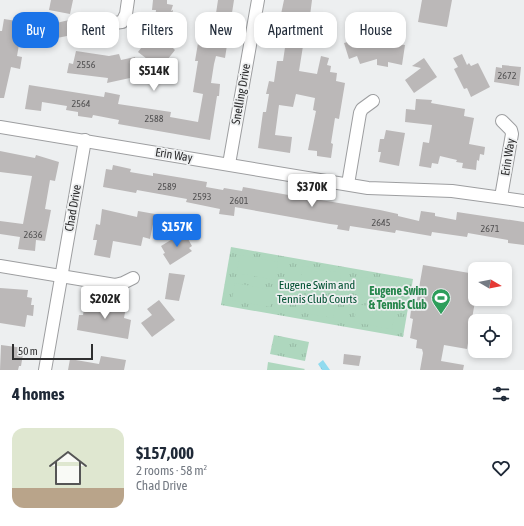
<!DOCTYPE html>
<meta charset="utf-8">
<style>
body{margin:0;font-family:"Asap Condensed",sans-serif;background:#f2f2f3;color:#1f2937;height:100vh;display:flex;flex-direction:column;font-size:15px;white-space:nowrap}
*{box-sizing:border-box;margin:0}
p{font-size:13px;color:#747a83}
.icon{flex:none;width:22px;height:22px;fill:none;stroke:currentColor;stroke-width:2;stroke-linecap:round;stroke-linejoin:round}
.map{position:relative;height:370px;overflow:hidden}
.details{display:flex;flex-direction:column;background:#fff;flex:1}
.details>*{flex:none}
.hud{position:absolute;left:12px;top:12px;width:500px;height:36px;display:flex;gap:8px}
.needle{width:26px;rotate:100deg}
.tools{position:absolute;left:468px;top:262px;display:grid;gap:8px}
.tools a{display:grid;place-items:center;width:44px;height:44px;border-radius:8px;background:#fff;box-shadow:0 2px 6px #0003;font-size:20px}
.scale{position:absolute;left:12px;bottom:10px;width:81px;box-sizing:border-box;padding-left:4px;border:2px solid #2f2f30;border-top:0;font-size:11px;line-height:14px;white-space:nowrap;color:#2f2f30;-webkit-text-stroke:3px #edeff0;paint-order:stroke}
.price{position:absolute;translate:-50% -34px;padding:0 9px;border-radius:4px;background:#fff;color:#222;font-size:13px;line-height:26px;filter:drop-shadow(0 1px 2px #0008)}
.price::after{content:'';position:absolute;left:50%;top:24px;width:12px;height:9px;margin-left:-6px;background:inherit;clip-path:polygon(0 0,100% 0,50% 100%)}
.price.selected{background:#1a73e8;color:#fff}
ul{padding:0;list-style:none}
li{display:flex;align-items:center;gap:12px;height:100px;padding:0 12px}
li+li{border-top:1px solid #e0e1e3}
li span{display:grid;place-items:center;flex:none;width:112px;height:80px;border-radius:12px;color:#555}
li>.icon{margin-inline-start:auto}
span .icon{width:48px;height:48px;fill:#fffc;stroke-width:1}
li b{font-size:17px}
h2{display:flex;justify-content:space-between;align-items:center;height:48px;padding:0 12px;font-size:17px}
.pill{padding:0 14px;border-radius:12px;background:#fff;box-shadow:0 2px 6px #0003;font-size:14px;line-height:36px}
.pill.selected{background:#1a73e8;color:#fff}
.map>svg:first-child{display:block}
</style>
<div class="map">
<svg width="524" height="370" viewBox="0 0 524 370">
<defs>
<pattern id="grass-tufts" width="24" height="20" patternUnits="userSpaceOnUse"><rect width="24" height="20" fill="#aed7be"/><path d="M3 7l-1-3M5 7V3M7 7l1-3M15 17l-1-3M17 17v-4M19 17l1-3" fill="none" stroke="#96b9a4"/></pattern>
<pattern id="water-ripples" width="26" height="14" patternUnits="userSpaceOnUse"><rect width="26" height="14" fill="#91dbef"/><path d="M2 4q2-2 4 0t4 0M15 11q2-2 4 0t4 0" fill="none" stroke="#7dbccd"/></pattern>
</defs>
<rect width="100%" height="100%" fill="#edeff0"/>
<g fill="url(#grass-tufts)">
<path d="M231,247L413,279L403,337L221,305Z"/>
<path d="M274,335L309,342L305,361L270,354Z"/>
</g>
<g fill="#aed7be">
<path d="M240,255L278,262L275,280L237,273Z"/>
<path d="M303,266L341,273L338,291L300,284Z"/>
<path d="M362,277L400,284L397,301L359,295Z"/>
<path d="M235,283L273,290L270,307L232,300Z"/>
<path d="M298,294L336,301L333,318L295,311Z"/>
<path d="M357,304L395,311L392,329L354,322Z"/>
<path d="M268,362L305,369L304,370H267Z"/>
</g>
<path fill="url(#water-ripples)" d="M323,360L330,370H322L318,364Z"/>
<g fill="#bbb8b8">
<path d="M51,0H73L70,14L49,10Z"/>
<path d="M153,0H167V4L173,5L171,11L173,10L169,36L174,40L170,45L175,50L160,69L138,52L145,43L150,48L152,38L160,27L154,26L156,10H152Z"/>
<path d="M218,0H234L225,58L216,56L214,64L211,83L220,84L219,96H217L210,140L118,124L119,120L93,115L92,118L78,116V112L66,110L67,106L42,102L41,111L25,109L29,85L104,97L105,92L120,95L118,104L171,112L170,117L198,122L203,94L193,92L198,61H195L199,37L212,40Z"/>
<path d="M284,0H312L306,47L303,46L299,71L317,74L321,56L329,58L327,65L331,66L330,72L337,73L336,81L345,83L339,119L335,118L331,143L333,144L331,158L317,156V151L308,150L316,111L313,110L315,98L296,94L293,107L279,105L275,135L292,137L290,153L258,148L263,112H266L269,94H266L269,81L274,82L277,61H283L287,34L277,33Z"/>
<path d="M422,0H452L447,27L418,22Z"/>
<path d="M4,19L23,22L17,56L22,57L20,69L11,67L4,98H0V31H2Z"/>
<path d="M69,20L72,35L47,40L44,26Z"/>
<path d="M365,37L367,43L392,48V43L405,45L402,65L388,62V67L377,65V59L360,64L357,56L349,59L344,43Z"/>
<path d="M76,51L109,56L119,54L121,60L135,57L139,76L107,83L108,78L67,73L69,63L73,64Z"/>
<path d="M462,54L467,65L469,63L471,66L478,63L490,87L471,97L467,88L464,89L454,69L458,67L453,58Z"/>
<path d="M424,58L437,77L414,93L405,80L421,68L412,66Z"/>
<path d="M502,65L521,67L519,86L494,82L496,67L502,68Z"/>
<path d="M416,99L432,100L431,103L465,109L464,116L474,118L469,144L485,147L484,155L480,154L479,161L477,160L476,170L462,168L463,163L456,162L457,160L440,156L438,164L432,163L431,168L419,166L423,142L429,143L432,125L405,122L406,109L415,110Z"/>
<path d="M386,130L405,133L399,166L379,162L381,152H378L380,139H384Z"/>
<path d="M0,151L35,158L36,155L59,162L55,181L50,180L45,209L51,210L45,241L36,240L35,251L18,249L20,237L0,234V221L23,224L32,176L0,172Z"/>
<path d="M113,165L131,169L130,172L153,176V173L207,182L206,187L223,190L224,188L242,191L243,187L306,198L307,195L316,197L315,199L380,210L398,214V216L419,221L421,211L435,213V216L456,220L457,212L524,222V245L508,243V240L468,233L467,237L432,232L431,236L396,230L395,233L350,226L349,231L337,229L338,225L330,224L235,207L234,216L219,214L220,209L186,202L187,199L137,190L136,193L103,187L106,169L112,170Z"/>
<path d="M102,209L137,217L138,211L155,214L150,239L143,237L141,246L113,241L110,258L94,255L97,240H93L96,224L100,225Z"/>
<path d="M184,232L192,246L189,248L192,251L170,265L163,254L165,253L161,246Z"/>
<path d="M423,265L475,274V301L467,349L444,345L441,361L464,365L463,370H420L423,353L422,349L416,348L417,340L410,338L413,319L410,318L411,310L415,311Z"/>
<path d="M169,273L185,275L179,301L165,299Z"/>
<path d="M0,288L28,290L27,297L32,298L31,305H34L33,316L27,315L25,327L0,323Z"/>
<path d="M159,300L175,320L152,337L141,323L152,315L147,309Z"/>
<path d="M85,302L126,307L124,318L131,320L128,339L77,330L79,315H83Z"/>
<path d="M1,345L24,348L21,366H19L18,370H0Z"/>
<path d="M344,354L361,356L359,366L343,364Z"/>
<path d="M101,356L126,360L124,370H68L70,359L99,364Z"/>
</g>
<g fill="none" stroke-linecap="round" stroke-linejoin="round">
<defs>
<g id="minor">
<path d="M98,21L114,23L122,22L126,14L128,0"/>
<path d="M0,127L368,188L452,191L524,201"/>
<path d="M229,164L258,0"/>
<path d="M348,184L360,113L362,109L373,101"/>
<path d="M501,197L512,134L511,130L502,121"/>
<path d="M0,266L115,285L123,283L133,278"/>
<path d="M45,370L85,140"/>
</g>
</defs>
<use href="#minor" stroke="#9d9ea0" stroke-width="14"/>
<use href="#minor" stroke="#fff" stroke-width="12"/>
</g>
<defs>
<symbol id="stadium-pin" viewBox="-11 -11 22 30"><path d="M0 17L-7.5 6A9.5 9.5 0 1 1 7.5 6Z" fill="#2e9e5b" stroke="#edeff0"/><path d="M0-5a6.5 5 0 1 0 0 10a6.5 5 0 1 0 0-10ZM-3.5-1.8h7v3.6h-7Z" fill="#fff"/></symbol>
</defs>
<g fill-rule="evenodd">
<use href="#stadium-pin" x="430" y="287" width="22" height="30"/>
</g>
<g text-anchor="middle" stroke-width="3.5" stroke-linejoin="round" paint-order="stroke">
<g font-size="10" fill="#525152">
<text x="86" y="68">2556</text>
<text x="507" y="79">2672</text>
<text x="81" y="107">2564</text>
<text x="154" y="122">2588</text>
<text x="167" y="190">2589</text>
<text x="202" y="200">2593</text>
<text x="239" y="204">2601</text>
<text x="381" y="226">2645</text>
<text x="490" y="232">2671</text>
<text x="33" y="238">2636</text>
</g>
<g font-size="12" fill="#2f2f30" stroke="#edeff0">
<text transform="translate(241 94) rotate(-80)" y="4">Snelling Drive</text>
<text transform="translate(174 155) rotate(9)" y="4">Erin Way</text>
<text transform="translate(508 157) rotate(-81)" y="4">Erin Way</text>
<text transform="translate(73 208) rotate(-80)" y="4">Chad Drive</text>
</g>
<g font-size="12" fill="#025132" stroke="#edeff0">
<text x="317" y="289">Eugene Swim and<tspan x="317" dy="14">Tennis Club Courts</tspan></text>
</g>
<g font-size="12" font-weight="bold" fill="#27864d" stroke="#edeff0" text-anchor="end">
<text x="427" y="295">Eugene Swim<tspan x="427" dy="14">&amp; Tennis Club</tspan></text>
</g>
</g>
</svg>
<div class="tools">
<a><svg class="needle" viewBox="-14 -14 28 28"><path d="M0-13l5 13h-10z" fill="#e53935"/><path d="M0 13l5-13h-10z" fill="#747a83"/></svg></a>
<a><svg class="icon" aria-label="locate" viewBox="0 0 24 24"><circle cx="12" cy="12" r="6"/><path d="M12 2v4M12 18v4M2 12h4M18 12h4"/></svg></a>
</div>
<div class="scale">50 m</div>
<b class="price" style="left:154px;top:92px">$514K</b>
<b class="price" style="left:312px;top:208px">$370K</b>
<b class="price selected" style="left:177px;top:248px">$157K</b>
<b class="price" style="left:105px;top:320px">$202K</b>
<div class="hud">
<a class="pill selected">Buy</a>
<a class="pill">Rent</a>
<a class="pill">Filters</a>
<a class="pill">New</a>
<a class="pill">Apartment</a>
<a class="pill">House</a>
</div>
</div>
<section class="details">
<h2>4 homes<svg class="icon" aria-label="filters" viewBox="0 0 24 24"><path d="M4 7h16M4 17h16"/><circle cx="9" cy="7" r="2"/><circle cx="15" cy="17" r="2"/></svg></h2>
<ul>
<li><span style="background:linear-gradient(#dfe7d0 75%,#b9a48a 0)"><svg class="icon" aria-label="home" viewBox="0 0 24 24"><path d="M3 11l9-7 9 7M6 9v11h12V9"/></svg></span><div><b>$157,000</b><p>2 rooms · 58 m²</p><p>Chad Drive</p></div><svg class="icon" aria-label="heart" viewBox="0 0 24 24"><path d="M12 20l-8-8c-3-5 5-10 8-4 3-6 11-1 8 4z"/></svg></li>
</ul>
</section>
